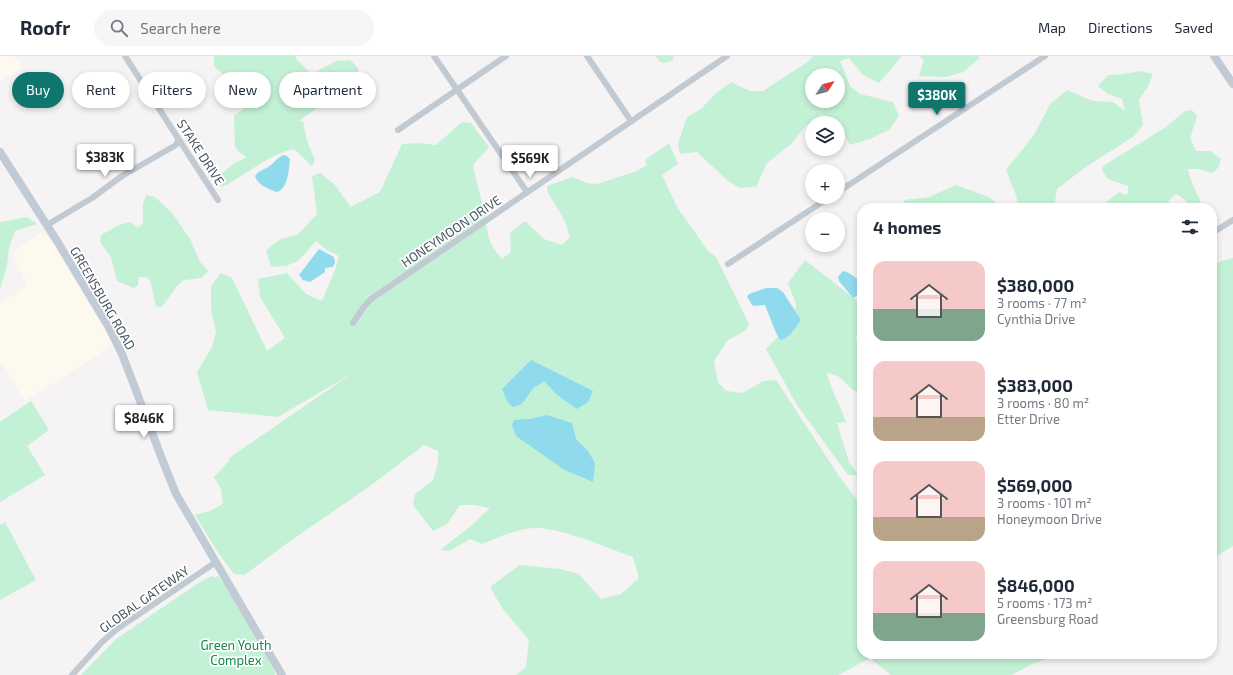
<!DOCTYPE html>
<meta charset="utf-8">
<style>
body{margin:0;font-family:"Exo 2",sans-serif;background:#f6f6f7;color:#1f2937;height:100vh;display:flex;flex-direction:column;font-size:15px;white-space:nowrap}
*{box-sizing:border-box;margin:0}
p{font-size:13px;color:#747a83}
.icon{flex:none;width:22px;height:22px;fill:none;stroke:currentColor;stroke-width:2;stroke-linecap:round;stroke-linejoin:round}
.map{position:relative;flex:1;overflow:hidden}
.details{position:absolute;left:857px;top:147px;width:360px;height:456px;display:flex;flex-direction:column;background:#fff;border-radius:16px;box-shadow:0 2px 6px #0003}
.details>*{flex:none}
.top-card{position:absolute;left:12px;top:16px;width:380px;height:36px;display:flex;gap:8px}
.needle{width:26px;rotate:54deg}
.fabs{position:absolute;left:805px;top:12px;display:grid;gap:8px}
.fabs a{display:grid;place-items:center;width:40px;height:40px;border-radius:50%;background:#fff;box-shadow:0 2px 6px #0003;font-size:20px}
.price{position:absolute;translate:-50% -34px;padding:0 9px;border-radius:4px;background:#fff;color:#222;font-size:13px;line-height:26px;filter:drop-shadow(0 1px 2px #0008)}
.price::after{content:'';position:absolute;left:50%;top:24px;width:12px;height:9px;margin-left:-6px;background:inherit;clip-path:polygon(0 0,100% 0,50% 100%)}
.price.selected{background:#0f766e;color:#fff}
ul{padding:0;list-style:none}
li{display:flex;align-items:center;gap:12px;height:100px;padding:0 16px}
li span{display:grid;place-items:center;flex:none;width:112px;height:80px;border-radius:12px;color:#555}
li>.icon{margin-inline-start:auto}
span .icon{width:48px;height:48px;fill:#fffc;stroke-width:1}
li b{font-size:17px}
h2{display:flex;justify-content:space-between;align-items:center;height:48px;padding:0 16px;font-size:17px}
.tag{padding:0 14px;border-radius:18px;background:#fff;box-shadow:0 2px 6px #0003;font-size:14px;line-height:36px}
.tag.selected{background:#0f766e;color:#fff}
header{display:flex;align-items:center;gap:24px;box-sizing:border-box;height:56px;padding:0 20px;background:#fff;border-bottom:1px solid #e0e1e3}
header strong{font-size:19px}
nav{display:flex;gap:22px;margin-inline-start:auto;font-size:14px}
.search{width:280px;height:36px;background:#f6f6f7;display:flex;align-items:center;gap:10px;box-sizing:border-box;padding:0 14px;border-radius:22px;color:#747a83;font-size:15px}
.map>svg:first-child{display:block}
</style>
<header>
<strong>Roofr</strong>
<div class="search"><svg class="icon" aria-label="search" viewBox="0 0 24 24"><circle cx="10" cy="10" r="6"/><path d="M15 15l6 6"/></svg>Search here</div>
<nav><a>Map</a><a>Directions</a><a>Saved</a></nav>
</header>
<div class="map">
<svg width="1233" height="619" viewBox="0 0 1233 619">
<rect width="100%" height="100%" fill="#f5f3f3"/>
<g fill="#fdf9ef">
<path d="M0,0H15L23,12L0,25Z"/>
<path d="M42,175L54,188L114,289L25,345L0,305V248L27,230L12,197Z"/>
</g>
<g fill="#c3f1d5" fill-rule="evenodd">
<path d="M214,0H295L298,5L312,18L336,5L350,4L358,12L359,28L329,43L299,65H303L307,85L315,104L312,110L294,93C275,97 257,110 241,120C234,124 229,129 221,131L218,127L222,117L235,107L247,101L238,95L235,90L234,60L258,42L260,36L253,29L237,18L226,21L214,10Z"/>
<path d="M655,0H674L672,5L662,7Z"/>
<path d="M813,0H902L879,27L863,19L849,2L840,5L850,30L860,38L893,46L899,60L889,74L870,83L850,89L838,67L821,59L806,70L790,89L767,107L756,131L740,132L728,125L697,96L680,98L678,88L687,61L701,53L716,37L731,26L750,35H763L809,5ZM812,19H838V45H812Z"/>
<path d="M919,0H978L980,2L963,16L946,21L919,20L924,4Z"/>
<path d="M1140,15L1153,18L1148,30L1139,44L1143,69L1134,80L1083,113L1057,133L1054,152H1019L1016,139L1006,114L1034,79L1050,48L1067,34L1093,45L1113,46L1125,55L1122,43L1108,38L1098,30L1108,19L1124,18Z"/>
<path d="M1192,54L1197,61L1190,82L1196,95H1210L1221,103L1218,112L1212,117L1198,113H1188C1190,126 1197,136 1201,148L1199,152H1193L1184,143L1176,138L1168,145L1174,152H1099L1119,136L1126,139L1128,137V130L1108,123L1102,114L1103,110L1166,71L1185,55Z"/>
<path d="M462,66L471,67L489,91L473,109C476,125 480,139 484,155C489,177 485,184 502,203L511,196L510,177L525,165L544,183L562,189L570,181L565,165L547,135V130L572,121L587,127L597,128L637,115L647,109L645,104L669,87L678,108L662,119L677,151L708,195L716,201L749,268L745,275L728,284L714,305L718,326L726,335L743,337L763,325L776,324L839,420L862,451V598H1069L1067,602L1052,601L1034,607L1012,619H891L870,602L838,619H516L526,611L529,584L502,552L490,531L520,509L560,513L579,518L601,543L621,538L639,522L633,501C604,491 568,474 538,472C521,471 498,481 482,488L470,483L449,495L440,494L471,470L490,452L474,449H460L447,468L433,475L413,449L415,438L433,424L438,407V395L424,389L370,430L286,488L254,512L244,519L234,518L219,498L195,459L210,455L223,448L221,433L214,421L229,405V402L353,317L278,361L208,354L197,316L212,291L216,276L211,254V230L221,217L232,222L267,295L285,282L260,241L258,223L287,217L306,238L322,245L335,214L339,200L325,193L316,185L298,205L286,210L271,211L266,194L281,183L297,179L317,158L312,120L320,117L334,128L351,151L380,136L402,88L418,87L436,89Z"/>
<path d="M956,129L989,141L1003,152H900L905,144L929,141Z"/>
<path d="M146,139L155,141L172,157L190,183L200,206L208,215L202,222C196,223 188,223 183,225C175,229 169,244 161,251L156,250L150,224L147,221H139L138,229L134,232L117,225L111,201L100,186L101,179L119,169L130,166L138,172L143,167V148Z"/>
<path d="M27,161L37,168L15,175L9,192L7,209L0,233V166Z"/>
<path d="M1233,202V490L1212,503V210L1222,205Z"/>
<path d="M805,204L860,247H862V278L856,280L859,301L862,307V337L853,334L838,320L827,317C831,334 840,349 846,366L837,367L849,406L858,419H848L797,349L766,293L794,264L796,248L788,227Z"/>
<path d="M31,345L49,374L27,390L45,419L0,446V366Z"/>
<path d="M5,466L36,524L0,544V469Z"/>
<path d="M212,520L215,522L218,520L227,531L274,613L275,619H81L116,583L203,524Z"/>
</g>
<g fill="#90daee">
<path d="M284,99L287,100L290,103C289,113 288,133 277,136C268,133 258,129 255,120C260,113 266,114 271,109C276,105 278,101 284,99Z"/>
<path d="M319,193L334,201L335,206L333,211L325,212V216L310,226L303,224L299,219Z"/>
<path d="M845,215C854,220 863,225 862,237L853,242L839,225L838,221L842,216Z"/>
<path d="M766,232H777L783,236L801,264C795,271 790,283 780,284L776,277L765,249L753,250L747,241L749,238Z"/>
<path d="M531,304L593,335L588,346L577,353L556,338L544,325C540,328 534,331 531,335C525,343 524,349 513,351L507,345L502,333Z"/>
<path d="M547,359L572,367L576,383L588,395L595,407L593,426L563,413L516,380L512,369L514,364L530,363Z"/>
</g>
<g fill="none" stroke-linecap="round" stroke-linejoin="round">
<g stroke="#c1cad2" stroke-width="6">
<path d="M125,0L218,144"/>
<path d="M434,0L527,136"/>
<path d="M587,0L631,65"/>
<path d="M398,74L506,0"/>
<path d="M838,136L1045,0"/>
<path d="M47,170L52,166L92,142L122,120L176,89L178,84"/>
<path d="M1212,177L1233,164"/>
<path d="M728,208L830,141"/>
<path d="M353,267L363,252L371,243L727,0"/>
<path d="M72,619L102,586L117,573L216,506"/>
</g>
<g stroke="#c1cbd6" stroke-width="8">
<path d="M1214,0L1233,28"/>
<path d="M0,96L57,185L108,270L122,298L132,324L162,403L176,438L282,619"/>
</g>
</g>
<g text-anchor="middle" stroke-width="3.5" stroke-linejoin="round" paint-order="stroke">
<g font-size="13" fill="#4a5661" stroke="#fff">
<text transform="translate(201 96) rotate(57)" y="5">STAKE DRIVE</text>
<text transform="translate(451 175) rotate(-34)" y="5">HONEYMOON DRIVE</text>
<text transform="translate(103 242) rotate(60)" y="5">GREENSBURG ROAD</text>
<text transform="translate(144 543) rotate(-35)" y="5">GLOBAL GATEWAY</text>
</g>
<g font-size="13" fill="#17864f" stroke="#fff">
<text x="236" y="594">Green Youth<tspan x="236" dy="15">Complex</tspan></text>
</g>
</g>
</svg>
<div class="fabs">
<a><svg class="needle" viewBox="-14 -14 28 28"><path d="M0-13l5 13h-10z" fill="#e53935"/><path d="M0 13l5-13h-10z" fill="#747a83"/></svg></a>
<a><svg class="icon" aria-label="layers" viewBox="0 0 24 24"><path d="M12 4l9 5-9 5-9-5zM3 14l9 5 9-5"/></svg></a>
<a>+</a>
<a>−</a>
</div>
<b class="price selected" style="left:937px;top:60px">$380K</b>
<b class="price" style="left:105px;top:122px">$383K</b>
<b class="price" style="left:530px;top:123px">$569K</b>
<b class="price" style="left:144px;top:383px">$846K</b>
<div class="top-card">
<a class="tag selected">Buy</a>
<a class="tag">Rent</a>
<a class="tag">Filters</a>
<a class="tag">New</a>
<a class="tag">Apartment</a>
</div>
<section class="details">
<h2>4 homes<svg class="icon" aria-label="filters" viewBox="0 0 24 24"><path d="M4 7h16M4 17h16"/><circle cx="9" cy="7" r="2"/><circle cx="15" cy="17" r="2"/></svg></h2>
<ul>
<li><span style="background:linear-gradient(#f6c9c9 60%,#7fa58c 0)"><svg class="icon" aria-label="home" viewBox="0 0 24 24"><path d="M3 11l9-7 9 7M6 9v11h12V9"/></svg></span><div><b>$380,000</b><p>3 rooms · 77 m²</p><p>Cynthia Drive</p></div></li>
<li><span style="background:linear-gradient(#f6c9c9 70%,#b9a48a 0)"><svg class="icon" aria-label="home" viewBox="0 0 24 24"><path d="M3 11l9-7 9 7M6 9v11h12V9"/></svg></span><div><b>$383,000</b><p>3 rooms · 80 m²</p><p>Etter Drive</p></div></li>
<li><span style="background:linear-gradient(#f6c9c9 70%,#b9a48a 0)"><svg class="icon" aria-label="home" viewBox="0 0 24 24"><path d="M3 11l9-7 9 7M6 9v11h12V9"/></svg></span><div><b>$569,000</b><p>3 rooms · 101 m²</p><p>Honeymoon Drive</p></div></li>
<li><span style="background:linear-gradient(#f6c9c9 65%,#7fa58c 0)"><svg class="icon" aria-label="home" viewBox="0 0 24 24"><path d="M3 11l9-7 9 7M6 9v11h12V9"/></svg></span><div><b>$846,000</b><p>5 rooms · 173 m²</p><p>Greensburg Road</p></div></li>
</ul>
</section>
</div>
